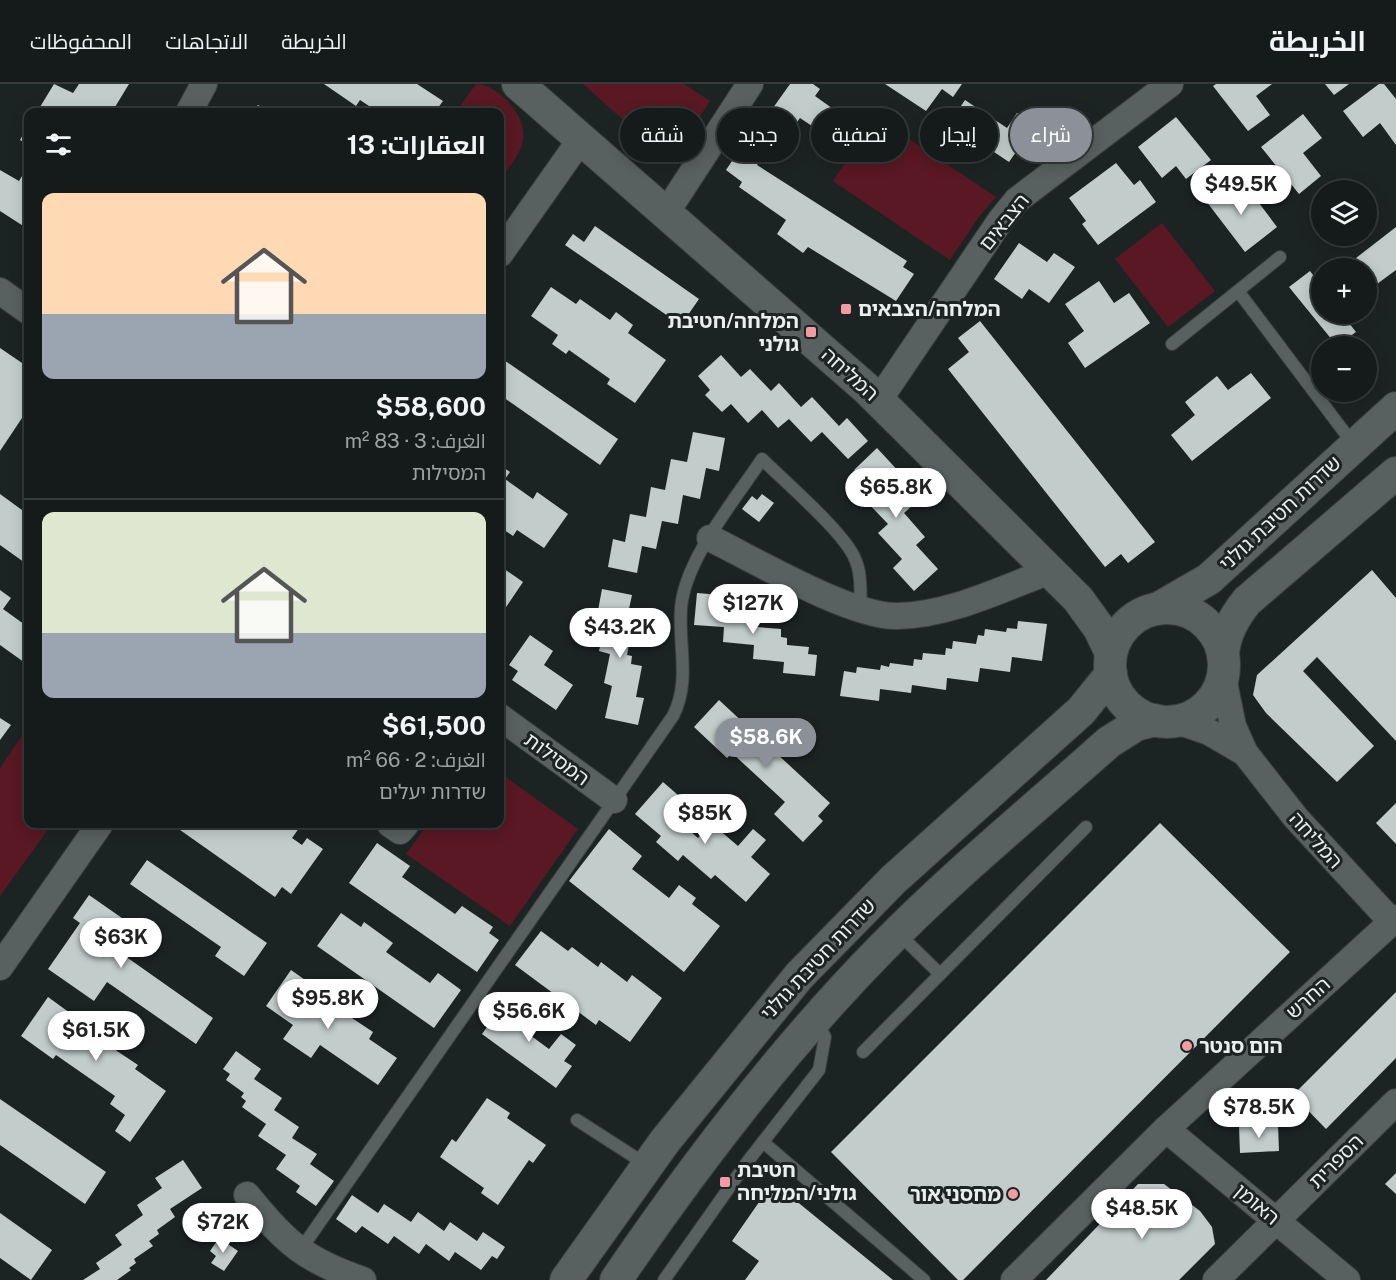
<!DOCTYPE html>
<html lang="ar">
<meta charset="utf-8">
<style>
body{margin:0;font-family:"Public Sans",Cairo,"Noto Sans Hebrew",sans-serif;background:#222827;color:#f1f3f6;direction:rtl;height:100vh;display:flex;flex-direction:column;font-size:22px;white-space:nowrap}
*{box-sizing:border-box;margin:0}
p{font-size:20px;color:#9da1a2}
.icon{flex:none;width:33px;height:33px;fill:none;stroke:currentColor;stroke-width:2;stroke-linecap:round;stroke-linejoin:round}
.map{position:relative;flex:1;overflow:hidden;direction:ltr}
.side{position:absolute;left:24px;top:24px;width:480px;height:720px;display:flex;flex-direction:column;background:#151b1a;border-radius:12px;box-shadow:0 3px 15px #0003,0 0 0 2px #343939;direction:rtl}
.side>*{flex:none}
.banner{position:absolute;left:522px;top:24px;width:570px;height:54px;direction:rtl;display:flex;gap:12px}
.tools{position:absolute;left:1311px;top:96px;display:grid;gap:12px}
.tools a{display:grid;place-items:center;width:66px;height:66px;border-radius:50%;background:#151b1a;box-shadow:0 3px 15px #0003,0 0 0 2px #343939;font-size:30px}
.price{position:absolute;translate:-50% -51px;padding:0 14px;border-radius:21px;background:#fff;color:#222;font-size:20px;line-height:39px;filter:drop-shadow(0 2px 3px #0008)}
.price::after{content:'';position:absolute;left:50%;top:36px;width:18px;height:14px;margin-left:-9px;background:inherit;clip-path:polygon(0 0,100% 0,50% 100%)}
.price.selected{background:#8c9099;color:#fff}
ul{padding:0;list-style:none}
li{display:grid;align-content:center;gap:12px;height:318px;padding:0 18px}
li+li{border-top:2px solid #343939}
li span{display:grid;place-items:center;height:186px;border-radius:12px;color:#555}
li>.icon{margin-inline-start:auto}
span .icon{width:108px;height:108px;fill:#fffc;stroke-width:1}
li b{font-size:26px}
h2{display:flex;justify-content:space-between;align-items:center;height:72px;padding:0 18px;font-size:26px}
.tag{padding:0 21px;border-radius:27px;background:#151b1a;box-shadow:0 3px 15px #0003,0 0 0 2px #343939;font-size:21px;line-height:54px}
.tag.selected{background:#8c9099;color:#fff}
header{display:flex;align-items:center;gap:36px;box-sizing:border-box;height:84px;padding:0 30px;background:#151b1a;border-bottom:2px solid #343939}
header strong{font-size:28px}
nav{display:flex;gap:33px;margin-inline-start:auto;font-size:21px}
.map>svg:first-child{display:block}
</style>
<header>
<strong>الخريطة</strong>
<nav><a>الخريطة</a><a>الاتجاهات</a><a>المحفوظات</a></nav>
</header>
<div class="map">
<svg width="1396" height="1196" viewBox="0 0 1396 1196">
<rect width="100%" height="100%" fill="#1c2423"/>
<g fill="#591824">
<path d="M476,0C498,0 527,32 523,55C521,71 508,84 500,96V28H456Z"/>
<path d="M583,0H684L710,17C704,26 698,36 691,44C657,79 610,22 583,0Z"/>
<path d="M876,33L996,113L978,134L950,176L833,97Z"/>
<path d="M1162,139L1215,207L1168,243L1115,175Z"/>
<path d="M28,643V740H52L0,812V684Z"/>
<path d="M500,689L578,745L510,842L406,770L428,740H500Z"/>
</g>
<g fill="#c2cdcb">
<path d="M54,0L73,9L79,0H129L112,28H102L91,22L88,28H37Z"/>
<path d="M324,0H417L443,17L435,28H378L360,16L356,22Z"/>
<path d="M790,0H813L820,5L815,12L836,27L821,48L800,34L786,54L763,38Z"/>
<path d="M885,0H962L953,13L942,5L926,27Z"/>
<path d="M1216,0H1272L1256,12L1270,31L1248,47L1213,2Z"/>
<path d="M1325,0H1349L1334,11Z"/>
<path d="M1379,0H1384L1396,15V61L1380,39L1363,53L1343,27Z"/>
<path d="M965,16L1007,44L1017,29L1033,40L1039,29L1052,38L1034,65L1023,58L1009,78L985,62L979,71L944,47Z"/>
<path d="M258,21L269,28H253Z"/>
<path d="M1303,30L1322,54L1303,69L1321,92L1299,110L1261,63Z"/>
<path d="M1176,33L1211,76L1186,95L1176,82L1162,94L1138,63Z"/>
<path d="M28,42V61L20,56Z"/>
<path d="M746,56L766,68L757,81L907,177L903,183L914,190L896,217L808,163L803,169L777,150L786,136L739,103L742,98L726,86Z"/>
<path d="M1116,79L1134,101L1140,96L1156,118L1098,161L1082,140L1086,137L1069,114Z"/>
<path d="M0,86L19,97L25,87L28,89V145L0,127Z"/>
<path d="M1223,98L1238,117L1250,107L1277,143L1245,168L1203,113Z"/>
<path d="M595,142L699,215L681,241L565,161L573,150L584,158Z"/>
<path d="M1396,143V186L1377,200L1356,174Z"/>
<path d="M1019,159L1047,178L1054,169L1075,183L1049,219L1029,205L1022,215L994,195Z"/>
<path d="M1310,187L1322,203V230H1342L1356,248L1337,262L1289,203Z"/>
<path d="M1099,197L1114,219L1129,209L1150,239L1085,284L1068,259L1084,247L1065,220Z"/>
<path d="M551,203L576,220L580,215L610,236L616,228L633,241L628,249L666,276L635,319L607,300L610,295L569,266L566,270L552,260L558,251L531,232Z"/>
<path d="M980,237L1155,458L1128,479L1121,470L1105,483L948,285L969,268L958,254Z"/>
<path d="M0,264L28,283V325L0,367Z"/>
<path d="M721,271L741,293L750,285L771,307L779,299L801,323L812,313L839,342L847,334L868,357L848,375L822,348L811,358L789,335L778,344L762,326L748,339L731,320L722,328L705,311L710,306L698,292Z"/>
<path d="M501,274L618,355L600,381L500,311Z"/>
<path d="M1251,289L1271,314L1192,377L1171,351L1195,331L1185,318L1217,292L1228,306Z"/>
<path d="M693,348L725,354L719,387L706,384L700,415L683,411L678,440L662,437L656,465L642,462L637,489L608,483L613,455L625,458L630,430L646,433L651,403L665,406L671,375L687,378Z"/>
<path d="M877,364L901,390L893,397L914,420L904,429L925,453L916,461L938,485L914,507L893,484L902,475L878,449L888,440L866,417L875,409L854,386Z"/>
<path d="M500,381L510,388L505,395L533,415L537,408L568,430L544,464L517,446L513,452L500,443Z"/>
<path d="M0,410L22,426L27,419L28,420V481L0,461Z"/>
<path d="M762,410L774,419L759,438L742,425L752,412L757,416Z"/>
<path d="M500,482L523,498L500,532Z"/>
<path d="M1372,486L1396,514V657L1317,573L1303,587L1374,662L1337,698L1266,629L1253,611L1257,591Z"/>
<path d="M602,505L632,511L624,548L631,550L627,571L632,572L631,580L642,582L636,613L644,614L638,641L605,634L612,602L604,599L610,570L599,567L606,534L597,532Z"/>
<path d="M0,506L11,514L3,525L28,543V581L0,561Z"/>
<path d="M697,509L721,511L720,519L730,521V524L752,526V533L758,534L757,543L781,545V553L787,554V561L809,563L808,570L817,571L815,592L783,589L784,578L753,575L754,561L723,558L724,543L694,541Z"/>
<path d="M1018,537L1047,540L1042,577L1012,573L1010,588L980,584L978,598L947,594L946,606L912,601L911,609L880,605L879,617L840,612L844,587L856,589L857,583L880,586L881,581L889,583L890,579L913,582L914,575L922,576L923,569L945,571L946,564L952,565L953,557L976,560L978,551L984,552L985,545L1006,548L1007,544L1017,545Z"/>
<path d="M530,551L553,567L544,581L573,601L556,626L512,596L518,587L509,581Z"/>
<path d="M719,616L830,719L818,732L823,737L803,758L774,730L785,718L732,669L727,674L694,643Z"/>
<path d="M0,634L11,641L0,656Z"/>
<path d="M663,698L686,718L674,733L698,754L711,739L738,762L753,745L766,756L751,773L770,790L746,818L715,791L711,795L683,771L678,777L656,758L661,752L635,730Z"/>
<path d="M1396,719V760L1376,739Z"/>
<path d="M1160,739L1290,868L963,1196H958L831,1068Z"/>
<path d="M174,740H302L292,754L302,761L307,754L323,765L291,810L282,803L275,813L173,741Z"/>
<path d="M609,745L642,772L632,785L669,814L679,801L696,814L692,820L720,842L684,888L569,797Z"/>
<path d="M377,759L410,782L402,793L455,830L462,822L493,843L489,849L499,856L477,888L349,799Z"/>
<path d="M147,776L267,859L244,892L215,872L221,863L130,800Z"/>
<path d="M89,811L142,848L125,872L213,934L196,960L107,898L94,917L48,885L80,839L73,834Z"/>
<path d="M341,829L361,843L364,838L393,859L386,868L430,899L438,889L461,906L434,944L317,862Z"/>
<path d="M541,847L568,867L572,863L598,883L601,878L627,898L632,891L662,914L630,958L599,936L596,941L515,881Z"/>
<path d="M291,886L318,905L313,913L343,934L346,930L373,948L369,955L397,974L378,1001L320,961L311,974L283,955L293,941L266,922Z"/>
<path d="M1396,908V974L1326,1045L1293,1011Z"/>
<path d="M511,910L532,925L519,943L549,965L561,950L576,961L564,977L572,982L556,1004L482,950Z"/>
<path d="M48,913L81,937L86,929L116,950L108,961L138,981L135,985L166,1007L130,1058L115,1047L125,1031L110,1020L115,1012L56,971L53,975L21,952Z"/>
<path d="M236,967L261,985L254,995L282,1014L274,1026L299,1043L292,1054L317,1070L310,1080L334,1097L316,1122L296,1108L300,1102L276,1085L286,1071L258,1052L266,1040L242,1023L246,1017L241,1013L244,1009L226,996L230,990L223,985Z"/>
<path d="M487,1014L510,1029L507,1034L546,1061L533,1079L529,1076L498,1121L481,1109L484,1104L440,1073L452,1055L456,1058Z"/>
<path d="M0,1015L106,1088L85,1120L0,1061Z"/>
<path d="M1278,1041L1279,1067L1240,1069L1239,1042Z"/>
<path d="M183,1076L202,1104L170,1125L175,1133L157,1146L159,1150L149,1157L153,1162L134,1175L136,1179L129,1184L131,1186L117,1196H83L100,1185L96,1179L122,1161L115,1151L143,1131L137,1121L162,1104L155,1094Z"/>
<path d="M1396,1089V1110L1385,1100Z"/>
<path d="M773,1098L893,1196H745L759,1177L732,1157Z"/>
<path d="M1138,1100H1164L1200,1127L1212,1143L1215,1160L1179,1196H1046Z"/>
<path d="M352,1111L378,1129L384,1120L411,1138L418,1128L444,1147L450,1138L477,1157L483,1148L505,1163L497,1175L492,1172L481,1186L455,1168L449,1177L426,1160L419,1170L394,1152L388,1160L362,1142L356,1149L336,1135Z"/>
<path d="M0,1129L52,1166L31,1196L0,1174Z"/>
<path d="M219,1154L238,1167L224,1187L211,1179L216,1172L210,1167Z"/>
</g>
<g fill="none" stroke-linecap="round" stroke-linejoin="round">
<defs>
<g id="service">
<path d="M1238,207L1354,361"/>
<path d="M1172,260L1280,173"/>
<path d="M898,849L940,890"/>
<path d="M863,968L1086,743"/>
<path d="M577,1036L647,1081"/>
<path d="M763,1058L924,1196"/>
<path d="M299,1168L673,632C691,597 678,561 681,524C685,475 735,416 762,375C784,397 845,449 855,475C862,490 860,509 861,526"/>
<path d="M664,1196L748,1077L819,986L825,953L817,936"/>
</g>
<g id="minor">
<path d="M189,28L204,0"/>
<path d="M666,129L750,0"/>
<path d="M500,170L581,55"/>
<path d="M0,207L28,227"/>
<path d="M879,316L1000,137L1017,116L1170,0"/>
<path d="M710,454C754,476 853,534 898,532C950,531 1001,505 1050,487"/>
<path d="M1223,593L1233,642L1245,669L1296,734L1392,838"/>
<path d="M500,633L614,716"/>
<path d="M1177,637L1209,648L1245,669"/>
<path d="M390,740L400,747L406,740"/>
<path d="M0,883L100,740"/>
<path d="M1166,1045L1347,1196"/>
<path d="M247,1111C285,1158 304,1176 363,1196"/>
<path d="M1014,1196L1166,1045L1396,834"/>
<path d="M1216,1196L1396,1018"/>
</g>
<g id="tertiary">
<path d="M518,0L867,305L1078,515L1099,544L1111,569"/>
<circle cx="1167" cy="581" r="57"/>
<path d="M1157,525L1209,495L1396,324"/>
<path d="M1223,571C1224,550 1234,533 1247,517L1396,389"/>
<path d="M566,1196L665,1057L799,892L893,796L1081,627L1111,590"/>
<path d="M616,1196C695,1080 782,966 880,866C952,792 1033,726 1109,658L1136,641L1155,636"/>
</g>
</defs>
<use href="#service" stroke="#383f3e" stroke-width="14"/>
<use href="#minor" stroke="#383f3e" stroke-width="28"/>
<use href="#tertiary" stroke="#383f3e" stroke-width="34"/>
<use href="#service" stroke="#58615f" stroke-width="12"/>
<use href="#minor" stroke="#58615f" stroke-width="26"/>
<use href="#tertiary" stroke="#58615f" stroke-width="32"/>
</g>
<g fill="#f49aa3" stroke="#1c2423" stroke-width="2">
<rect x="840" y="219" width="12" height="12" rx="3"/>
<rect x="805" y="242" width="12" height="12" rx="3"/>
<circle cx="1187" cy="962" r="6"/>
<rect x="719" y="1092" width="12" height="12" rx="3"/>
<circle cx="1013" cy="1110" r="6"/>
</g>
<g text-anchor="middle" stroke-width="6" stroke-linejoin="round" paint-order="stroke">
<g font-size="20" fill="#e9efee" stroke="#1c2423">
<text transform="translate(1004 138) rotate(-51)" y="7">הצבאים</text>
<text transform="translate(850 290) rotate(42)" y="7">המליחה</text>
<text transform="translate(1280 429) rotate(-43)" y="7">שדרות חטיבת גולני</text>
<text transform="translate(557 675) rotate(36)" y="7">המסילות</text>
<text transform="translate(1316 756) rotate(48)" y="7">המליחה</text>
<text transform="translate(818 875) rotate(-47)" y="7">שדרות חטיבת גולני</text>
<text transform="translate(1308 914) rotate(-42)" y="7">החרש</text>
<text transform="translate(1336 1077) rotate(-45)" y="7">הספרית</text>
<text transform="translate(1257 1120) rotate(40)" y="7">האומן</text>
</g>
<g font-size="20" font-weight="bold" fill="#e9efee" stroke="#1c2423" text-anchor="start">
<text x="858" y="232">המלחה/הצבאים</text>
<text x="799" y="244" text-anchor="end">המלחה/חטיבת<tspan x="799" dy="23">גולני</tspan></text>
<text x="1199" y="969">הום סנטר</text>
<text x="737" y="1093">חטיבת<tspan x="737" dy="23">גולני/המליחה</tspan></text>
<text x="1001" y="1117" text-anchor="end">מחסני אור</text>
</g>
</g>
</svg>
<div class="tools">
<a><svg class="icon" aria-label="layers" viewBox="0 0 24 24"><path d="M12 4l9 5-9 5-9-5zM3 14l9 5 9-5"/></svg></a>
<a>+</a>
<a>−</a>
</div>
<b class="price" style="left:1241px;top:132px">$49.5K</b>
<b class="price" style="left:896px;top:435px">$65.8K</b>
<b class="price" style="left:753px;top:551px">$127K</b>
<b class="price" style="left:620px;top:575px">$43.2K</b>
<b class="price selected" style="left:766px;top:685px">$58.6K</b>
<b class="price" style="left:705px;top:761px">$85K</b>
<b class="price" style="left:121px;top:885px">$63K</b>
<b class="price" style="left:328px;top:946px">$95.8K</b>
<b class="price" style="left:529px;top:959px">$56.6K</b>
<b class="price" style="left:96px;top:978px">$61.5K</b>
<b class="price" style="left:1259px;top:1055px">$78.5K</b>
<b class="price" style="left:1142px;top:1156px">$48.5K</b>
<b class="price" style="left:223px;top:1170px">$72K</b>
<div class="banner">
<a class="tag selected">شراء</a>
<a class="tag">إيجار</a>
<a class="tag">تصفية</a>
<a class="tag">جديد</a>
<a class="tag">شقة</a>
</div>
<section class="side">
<h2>العقارات: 13<svg class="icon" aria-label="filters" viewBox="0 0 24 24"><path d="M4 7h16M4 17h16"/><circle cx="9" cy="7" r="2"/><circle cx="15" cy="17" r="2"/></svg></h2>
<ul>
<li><span style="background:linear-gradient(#ffd9b3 65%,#9aa5b1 0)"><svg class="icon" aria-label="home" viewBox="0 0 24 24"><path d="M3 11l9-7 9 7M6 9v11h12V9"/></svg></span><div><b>$58,600</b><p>الغرف: 3 · 83 m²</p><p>המסילות</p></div></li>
<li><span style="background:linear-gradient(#dfe7d0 65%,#9aa5b1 0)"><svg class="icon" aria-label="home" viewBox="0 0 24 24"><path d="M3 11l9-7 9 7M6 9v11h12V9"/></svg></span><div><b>$61,500</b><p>الغرف: 2 · 66 m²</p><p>שדרות יעלים</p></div></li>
</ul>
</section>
</div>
